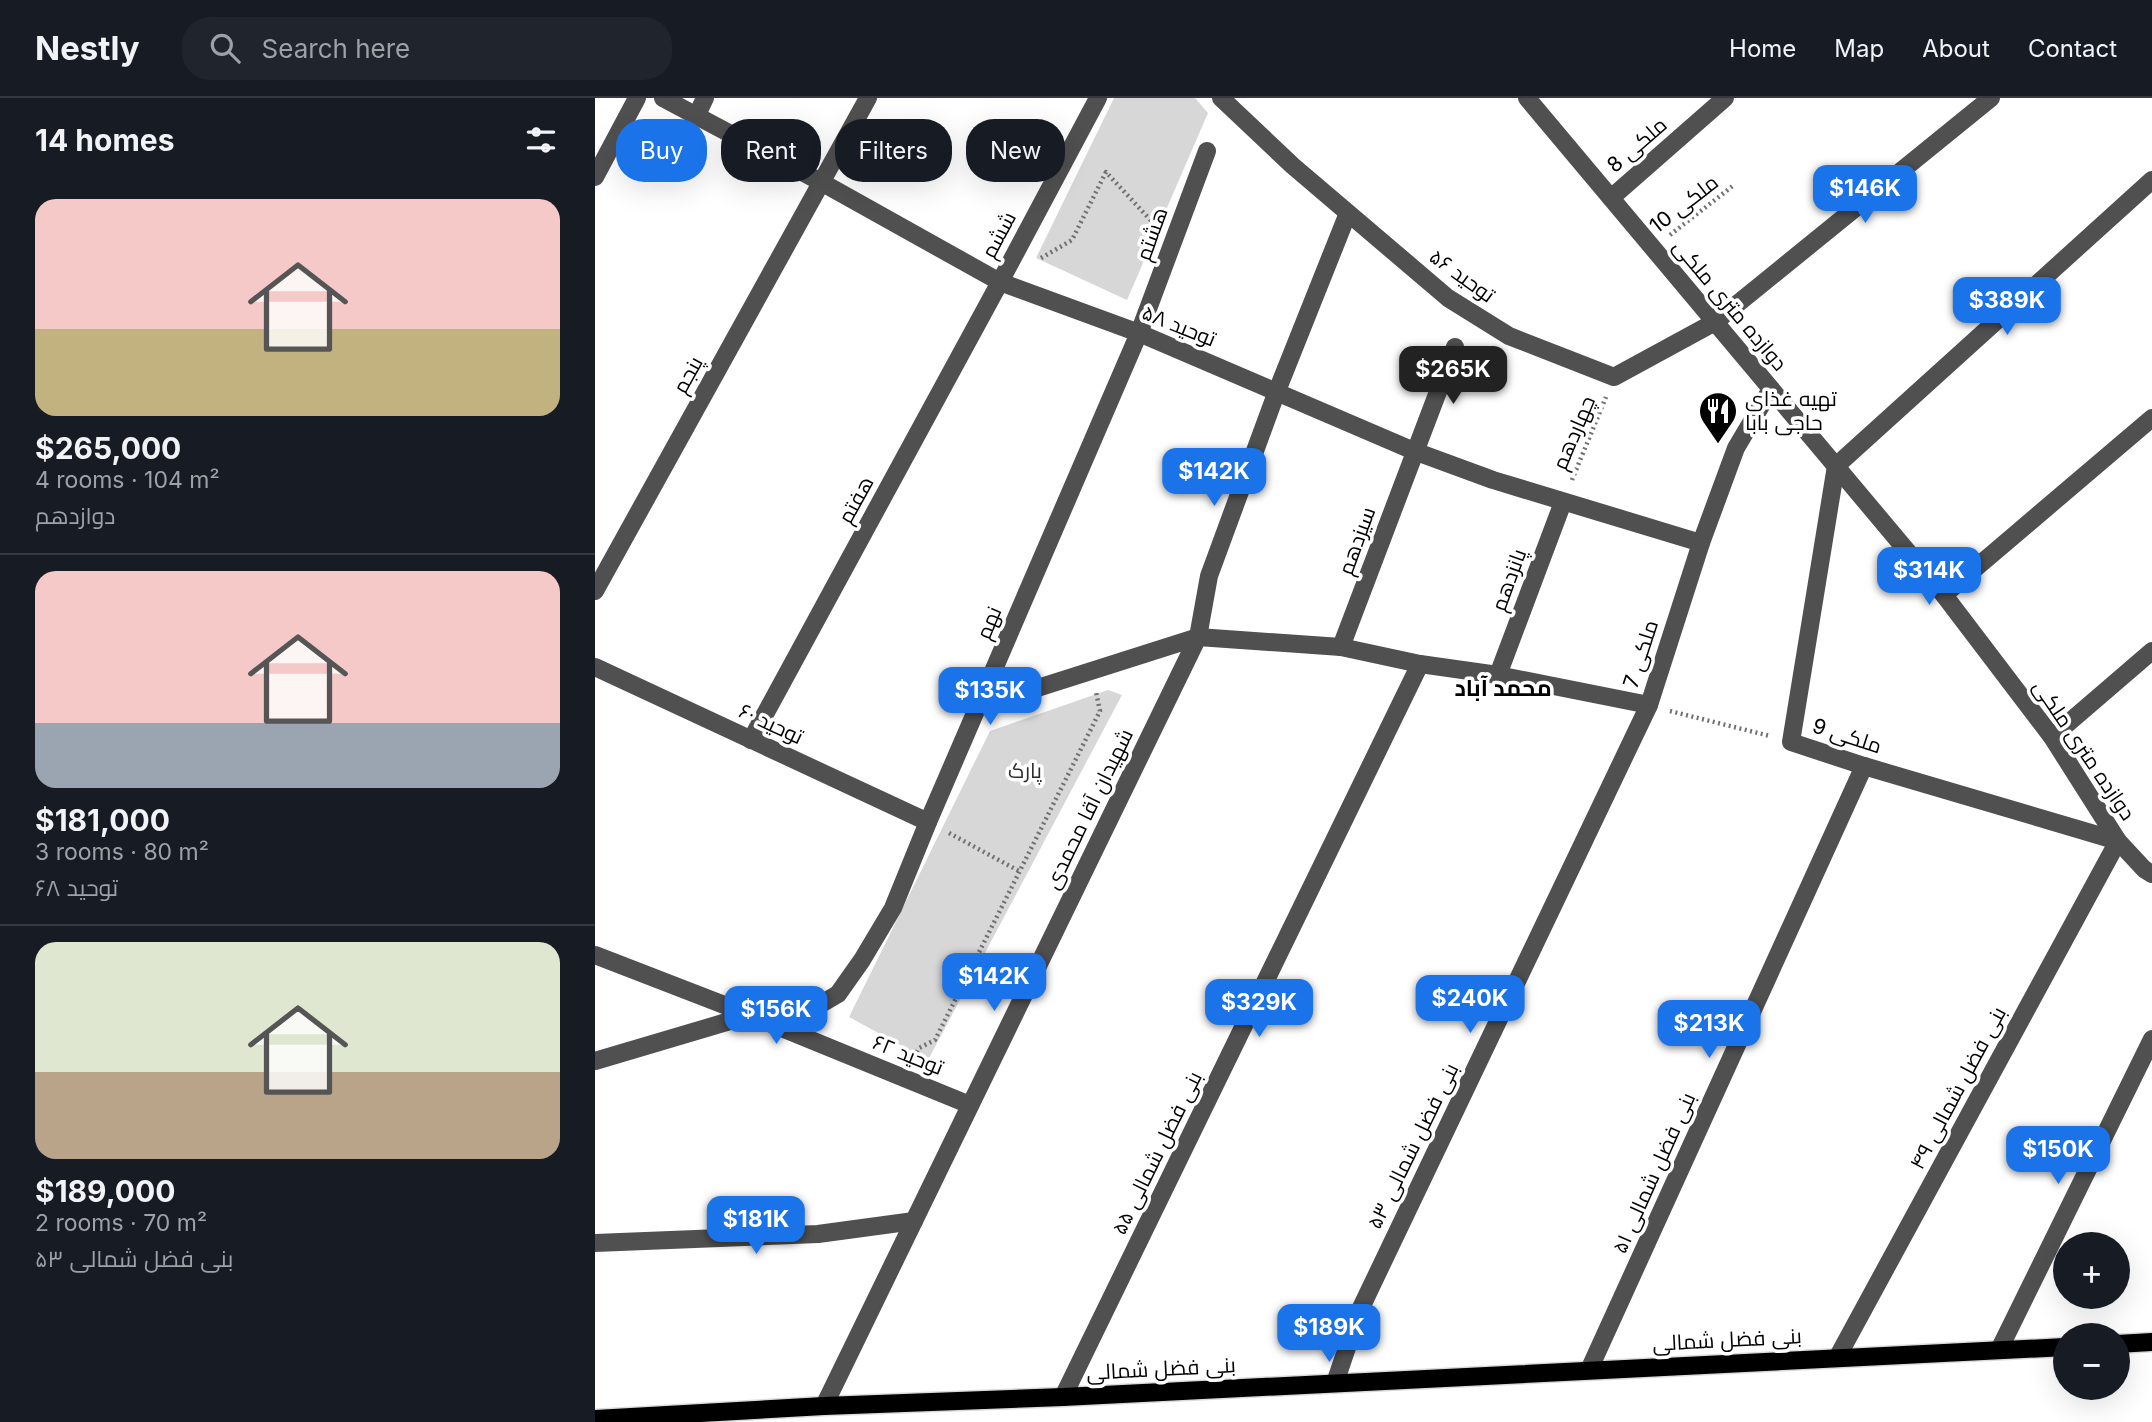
<!DOCTYPE html>
<meta charset="utf-8">
<style>
body{margin:0;font-family:Inter,Cairo,sans-serif;background:#20242c;color:#f1f3f6;height:100vh;display:flex;flex-direction:column;font-size:26px;white-space:nowrap}
*{box-sizing:border-box;margin:0}
p{font-size:23px;color:#9ea1a6}
.icon{flex:none;width:38px;height:38px;fill:none;stroke:currentColor;stroke-width:2;stroke-linecap:round;stroke-linejoin:round}
.map{position:relative;flex:1;overflow:hidden}
.drawer{display:flex;flex-direction:column;background:#171b24;width:595px}
.drawer>*{flex:none}
.top-card{position:absolute;left:21px;top:21px;width:665px;height:63px;display:flex;gap:14px}
.controls{position:absolute;left:1458px;top:1134px;display:grid;gap:14px}
.controls a{display:grid;place-items:center;width:77px;height:77px;border-radius:50%;background:#171b24;box-shadow:0 7px 28px #0002;font-size:35px}
.price{position:absolute;translate:-50% -60px;padding:0 16px;border-radius:14px;background:#1a73e8;color:#fff;font-size:23px;line-height:46px;filter:drop-shadow(0 2px 4px #0008)}
.price::after{content:'';position:absolute;left:50%;top:42px;width:21px;height:16px;margin-left:-10px;background:inherit;clip-path:polygon(0 0,100% 0,50% 100%)}
.price.current{background:#222;color:#fff}
ul{padding:0;list-style:none}
li{display:grid;align-content:center;gap:14px;height:371px;padding:0 35px}
li+li{border-top:2px solid #363941}
li span{display:grid;place-items:center;height:217px;border-radius:21px;color:#555}
li>.icon{margin-inline-start:auto}
span .icon{width:126px;height:126px;fill:#fffc;stroke-width:1}
li b{font-size:30px}
h2{display:flex;justify-content:space-between;align-items:center;height:84px;padding:0 35px;font-size:30px}
.chip{padding:0 24px;border-radius:28px;background:#171b24;box-shadow:0 7px 28px #0002;font-size:24px;line-height:63px}
.chip.current{background:#1a73e8;color:#fff}
header{display:flex;align-items:center;gap:42px;box-sizing:border-box;height:98px;padding:0 35px;background:#171b24;border-bottom:2px solid #363941}
header strong{font-size:33px}
nav{display:flex;gap:38px;margin-inline-start:auto;font-size:24px}
.search{width:490px;height:63px;background:#20242c;display:flex;align-items:center;gap:18px;box-sizing:border-box;padding:0 24px;border-radius:28px;color:#9ea1a6;font-size:26px}
main{display:flex;flex:1;min-height:0}
.map>svg:first-child{display:block}
</style>
<header>
<strong>Nestly</strong>
<div class="search"><svg class="icon" aria-label="search" viewBox="0 0 24 24"><circle cx="10" cy="10" r="6"/><path d="M15 15l6 6"/></svg>Search here</div>
<nav><a>Home</a><a>Map</a><a>About</a><a>Contact</a></nav>
</header>
<main>
<section class="drawer">
<h2>14 homes<svg class="icon" aria-label="filters" viewBox="0 0 24 24"><path d="M4 7h16M4 17h16"/><circle cx="9" cy="7" r="2"/><circle cx="15" cy="17" r="2"/></svg></h2>
<ul>
<li><span style="background:linear-gradient(#f6c9c9 60%,#c2b280 0)"><svg class="icon" aria-label="home" viewBox="0 0 24 24"><path d="M3 11l9-7 9 7M6 9v11h12V9"/></svg></span><div><b>$265,000</b><p>4 rooms · 104 m²</p><p>دوازدهم</p></div></li>
<li><span style="background:linear-gradient(#f6c9c9 70%,#9aa5b1 0)"><svg class="icon" aria-label="home" viewBox="0 0 24 24"><path d="M3 11l9-7 9 7M6 9v11h12V9"/></svg></span><div><b>$181,000</b><p>3 rooms · 80 m²</p><p>توحید ۶۸</p></div></li>
<li><span style="background:linear-gradient(#dfe7d0 60%,#b9a48a 0)"><svg class="icon" aria-label="home" viewBox="0 0 24 24"><path d="M3 11l9-7 9 7M6 9v11h12V9"/></svg></span><div><b>$189,000</b><p>2 rooms · 70 m²</p><p>بنی فضل شمالی ۵۳</p></div></li>
</ul>
</section>
<div class="map">
<svg width="1557" height="1324" viewBox="0 0 1557 1324">
<rect width="100%" height="100%" fill="#fff"/>
<g fill="#d7d7d7">
<path d="M519,0H600L613,15L532,202L441,160Z"/>
<path d="M513,592L527,597L333,962L254,919L395,633Z"/>
</g>
<g fill="none" stroke-linecap="round" stroke-linejoin="round">
<defs>
<g id="major">
<path d="M1522,1246L1557,1244"/>
<path d="M0,1321L229,1308L468,1299L1470,1249"/>
</g>
</defs>
<use href="#major" stroke="#dbdbdb" stroke-width="21"/>
<g stroke="#727272" stroke-width="4.5" stroke-dasharray="2 3.5" stroke-linecap="butt">
<path d="M1075,137L1139,87"/>
<path d="M446,160L477,142L511,74L561,128"/>
<path d="M977,382L1011,299"/>
<path d="M1075,613L1175,638"/>
<path d="M354,735L424,773"/>
<path d="M319,959L324,950L340,942L505,613L501,594"/>
</g>
<g stroke="#505050" stroke-width="18">
<path d="M68,0L226,84L405,184L544,235L819,353L898,382L1106,445"/>
<path d="M626,0L698,68L853,200L914,238L1019,279L1120,224L1396,0"/>
<path d="M932,0L1349,497L1457,639L1523,743L1549,771L1557,776"/>
<path d="M101,19L110,0"/>
<path d="M0,79L42,0"/>
<path d="M1016,100L1130,0"/>
<path d="M0,493L273,0"/>
<path d="M1349,497L1557,320"/>
<path d="M746,549L860,249"/>
<path d="M0,569L333,724"/>
<path d="M903,577L968,404"/>
<path d="M383,609L603,539L746,549L825,566L903,577L1054,607L1106,445L1141,350L1176,291"/>
<path d="M1457,639L1557,553"/>
<path d="M156,642L405,184L503,0"/>
<path d="M0,857L155,917L375,1007"/>
<path d="M0,963L155,917L214,913L243,896L267,862L298,810L333,724L544,235L612,53"/>
<path d="M0,1145L223,1136L319,1123"/>
<path d="M1404,1252L1557,941"/>
<path d="M1242,1260L1523,743L1269,668L1196,644L1241,368L1557,82"/>
<path d="M994,1272L1269,668"/>
<path d="M740,1285L764,1214L1054,607"/>
<path d="M468,1299L825,566"/>
<path d="M229,1308L603,539L614,478L682,293L753,115"/>
</g>
<use href="#major" stroke="#000" stroke-width="18"/>
</g>
<defs>
<symbol id="restaurant-pin" viewBox="-11 -11 22 30"><path d="M0 17L-7.5 6A9.5 9.5 0 1 1 7.5 6Z" fill="#000" stroke="#fff"/><path d="M-5-6h1v4h1v-4h1v4h1v-4h1v5L-1.5 .5V6h-2V.5L-5-1ZM5-6V6H3V1.5H1.5Q1.5-4 5-6Z" fill="#fff"/></symbol>
</defs>
<g fill-rule="evenodd">
<use href="#restaurant-pin" x="1101" y="291" width="44" height="60"/>
</g>
<g text-anchor="middle" stroke-width="7" stroke-linejoin="round" paint-order="stroke">
<g font-size="21" fill="#000" stroke="#fff">
<text transform="translate(1042 47) rotate(-41)" y="7">ملکی 8</text>
<text transform="translate(1089 106) rotate(-38)" y="7">ملکی 10</text>
<text transform="translate(557 136) rotate(-70)" y="7">هشتم</text>
<text transform="translate(404 137) rotate(-62)" y="7">ششم</text>
<text transform="translate(867 178) rotate(36)" y="7">توحید ۵۶</text>
<text transform="translate(1135 207) rotate(50)" y="7">دوازده متری ملکی</text>
<text transform="translate(584 228) rotate(22)" y="7">توحید ۵۸</text>
<text transform="translate(93 277) rotate(-61)" y="7">پنجم</text>
<text transform="translate(979 335) rotate(-67)" y="7">چهاردهم</text>
<text transform="translate(261 402) rotate(-61)" y="7">هفتم</text>
<text transform="translate(762 443) rotate(-70)" y="7">سیزدهم</text>
<text transform="translate(914 482) rotate(-70)" y="7">پانزدهم</text>
<text transform="translate(394 525) rotate(-67)" y="7">نهم</text>
<text transform="translate(1046 556) rotate(-72)" y="7">ملکی 7</text>
<text transform="translate(176 626) rotate(25)" y="7">توحید ۶۰</text>
<text transform="translate(1252 638) rotate(18)" y="7">ملکی 9</text>
<text transform="translate(1489 652) rotate(56)" y="7">دوازده متری ملکی</text>
<text transform="translate(494 711) rotate(-64)" y="7">شهیدان آقا محمدی</text>
<text transform="translate(313 957) rotate(22)" y="7">توحید ۶۲</text>
<text transform="translate(1363 990) rotate(-62)" y="7">بنی فضل شمالی ۴۹</text>
<text transform="translate(818 1048) rotate(-64)" y="7">بنی فضل شمالی ۵۳</text>
<text transform="translate(562 1055) rotate(-64)" y="7">بنی فضل شمالی ۵۵</text>
<text transform="translate(1059 1075) rotate(-66)" y="7">بنی فضل شمالی ۵۱</text>
<text transform="translate(1132 1242) rotate(-3)" y="7">بنی فضل شمالی</text>
<text transform="translate(566 1271) rotate(-3)" y="7">بنی فضل شمالی</text>
</g>
<g font-size="21" fill="#000" stroke="#fff" text-anchor="start">
<text x="1150" y="308">تهیه غذای<tspan x="1150" dy="24">حاجی بابا</tspan></text>
</g>
<g font-size="21" fill="#2e2e2e" stroke="#fff">
<text x="430" y="680">پارک</text>
</g>
<g font-size="23" font-weight="bold" fill="#000" stroke="#fff">
<text x="908" y="598">محمد آباد</text>
</g>
</g>
</svg>
<div class="controls">
<a>+</a>
<a>−</a>
</div>
<b class="price" style="left:1270px;top:127px">$146K</b>
<b class="price" style="left:1412px;top:239px">$389K</b>
<b class="price current" style="left:858px;top:308px">$265K</b>
<b class="price" style="left:619px;top:410px">$142K</b>
<b class="price" style="left:1334px;top:509px">$314K</b>
<b class="price" style="left:395px;top:629px">$135K</b>
<b class="price" style="left:399px;top:915px">$142K</b>
<b class="price" style="left:875px;top:937px">$240K</b>
<b class="price" style="left:664px;top:941px">$329K</b>
<b class="price" style="left:181px;top:948px">$156K</b>
<b class="price" style="left:1114px;top:962px">$213K</b>
<b class="price" style="left:1463px;top:1088px">$150K</b>
<b class="price" style="left:161px;top:1158px">$181K</b>
<b class="price" style="left:734px;top:1266px">$189K</b>
<div class="top-card">
<a class="chip current">Buy</a>
<a class="chip">Rent</a>
<a class="chip">Filters</a>
<a class="chip">New</a>
</div>
</div>
</main>
